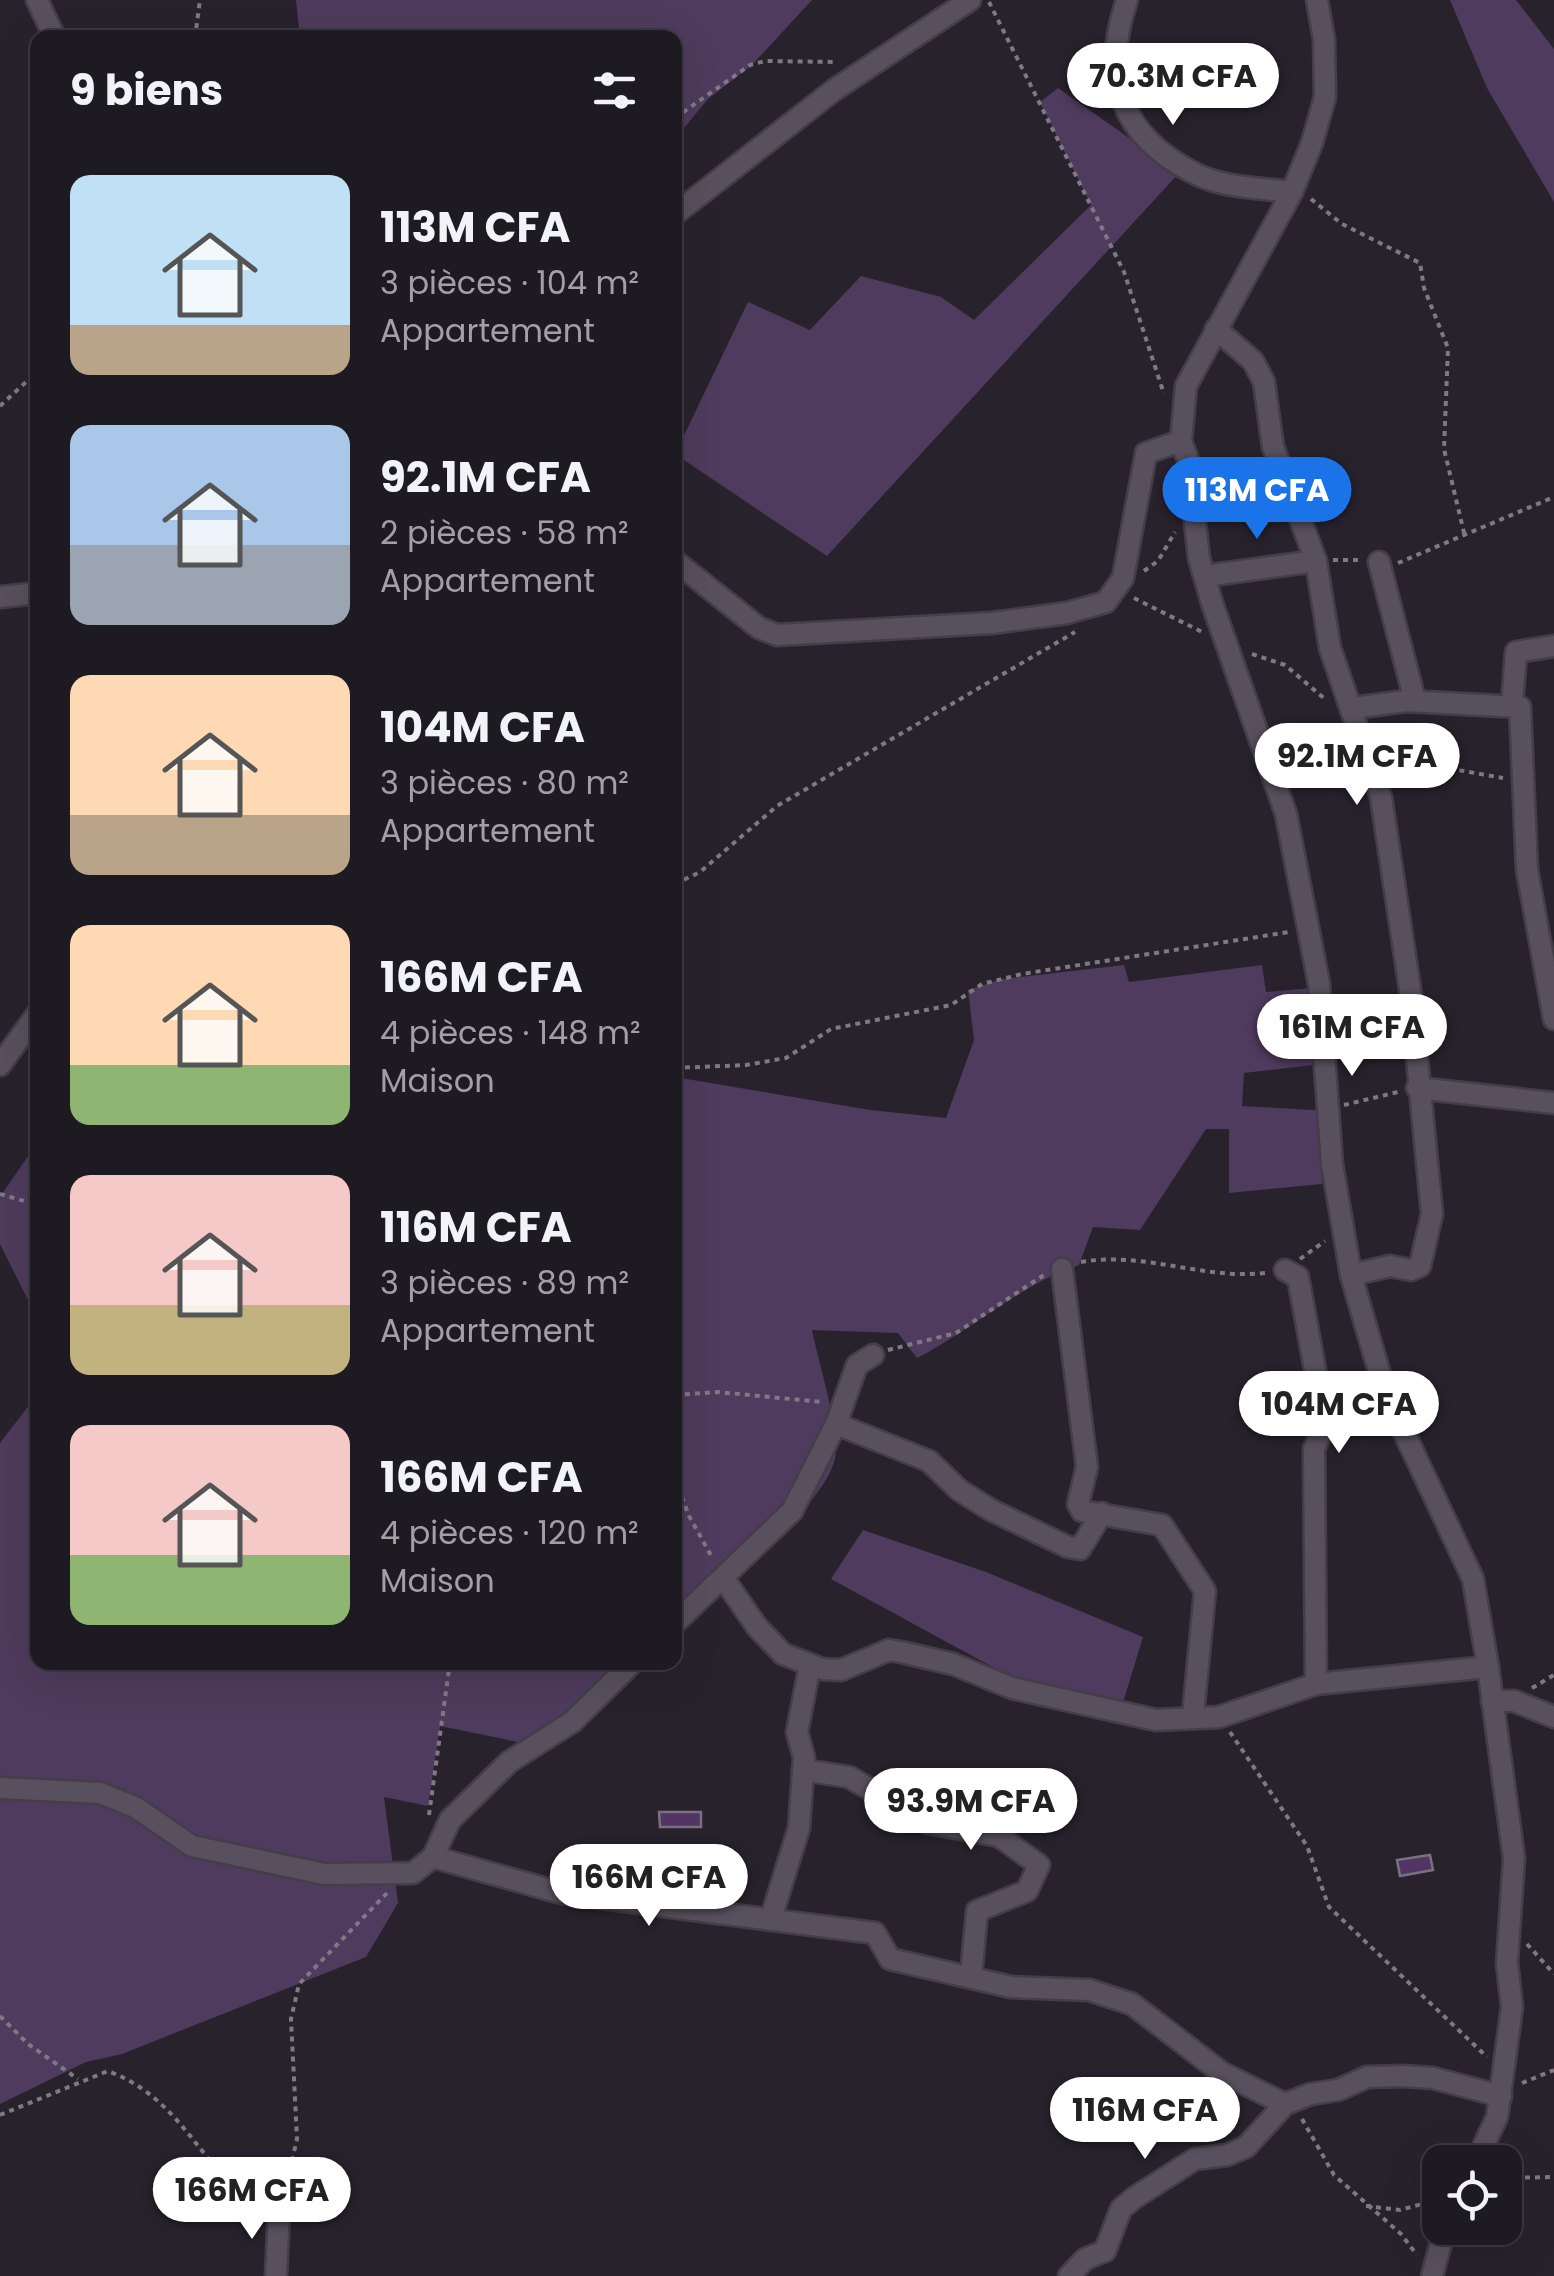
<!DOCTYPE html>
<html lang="fr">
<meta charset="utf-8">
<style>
body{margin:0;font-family:Poppins,sans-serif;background:#26232a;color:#f1f3f6;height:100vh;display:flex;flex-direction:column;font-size:38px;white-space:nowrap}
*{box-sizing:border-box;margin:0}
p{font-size:32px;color:#a1a1a5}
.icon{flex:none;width:55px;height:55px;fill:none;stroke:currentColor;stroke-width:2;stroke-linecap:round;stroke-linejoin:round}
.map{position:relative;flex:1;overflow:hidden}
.side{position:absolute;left:30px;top:30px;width:652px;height:1640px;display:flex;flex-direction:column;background:#1e1a22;border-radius:20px;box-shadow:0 10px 40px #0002,0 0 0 2px #3c3840}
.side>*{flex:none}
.tools{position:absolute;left:1422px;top:2145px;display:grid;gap:20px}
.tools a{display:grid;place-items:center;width:100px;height:100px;border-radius:20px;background:#1e1a22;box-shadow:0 10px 40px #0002,0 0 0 2px #3c3840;font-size:50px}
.price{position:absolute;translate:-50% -85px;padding:0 22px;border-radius:35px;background:#fff;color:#222;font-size:32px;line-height:65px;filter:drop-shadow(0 2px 5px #0008)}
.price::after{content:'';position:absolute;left:50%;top:60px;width:30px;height:22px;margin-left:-15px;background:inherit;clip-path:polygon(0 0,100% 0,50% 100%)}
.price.on{background:#1a73e8;color:#fff}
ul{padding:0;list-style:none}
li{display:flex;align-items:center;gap:30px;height:250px;padding:0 40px}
li span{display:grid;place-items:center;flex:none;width:280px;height:200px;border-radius:20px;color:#555}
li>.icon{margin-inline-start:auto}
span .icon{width:120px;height:120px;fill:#fffc;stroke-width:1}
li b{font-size:42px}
h2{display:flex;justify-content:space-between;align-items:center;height:120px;padding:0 40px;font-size:42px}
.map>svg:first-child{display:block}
</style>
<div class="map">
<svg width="1554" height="2276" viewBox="0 0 1554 2276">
<rect width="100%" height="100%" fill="#28222d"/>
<g fill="#4f3b5d">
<path d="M296,0H812L752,65L708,99L675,139V38H406L400,32L395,37H300Z"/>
<path d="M1450,0H1516L1554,49V202L1487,88Z"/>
<path d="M1058,88L1179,173L827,556L675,454L748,302L810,330L861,276L941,297L974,320L1091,205L1040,102Z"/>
<path d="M1124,965L1129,982L1262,965L1266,992L1324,987L1331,1063L1244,1073L1242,1106L1329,1111L1322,1184L1229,1193V1129H1206L1140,1230L1093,1227L1079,1265C1019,1285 973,1329 917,1358L898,1333L812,1330C818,1359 838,1426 836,1452C831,1507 717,1582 675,1615V1077L870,1110L946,1118L974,1040L968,990L1002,979Z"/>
<path d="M37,1143V1318L0,1244V1197Z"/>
<path d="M37,1395L38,1662L630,1663L538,1746L440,1726L428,1806L384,1797L398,1903L366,1957L122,2054L86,2062L0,2104V1443Z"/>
<path d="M863,1530L986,1572L1143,1637L1121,1709L1011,1677L831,1579Z"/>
</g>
<g fill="#523565" stroke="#79717f" stroke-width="2.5">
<path d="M659,1812H701V1827H660Z"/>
<path d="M1430,1855L1433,1870L1400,1876L1397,1860Z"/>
</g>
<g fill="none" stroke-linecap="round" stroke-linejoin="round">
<defs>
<g id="minor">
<path d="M37,0L55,38"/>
<path d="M1127,0C1101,76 1120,136 1194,173C1222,188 1261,188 1292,192"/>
<path d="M1317,0L1324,39L1325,97L1312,143L1292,192L1186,386L1181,441L1188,460L1199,558L1212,603L1286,814L1319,984L1332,1164L1351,1275L1385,1392L1473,1579L1488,1667L1514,1858L1507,1963L1512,2007L1497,2117L1476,2162"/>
<path d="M675,214L834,90L970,0"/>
<path d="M1216,329L1253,361L1264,382L1273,447L1316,561L1330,648L1381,797L1411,996L1432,1214L1420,1266L1411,1270L1390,1266L1351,1275"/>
<path d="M675,561L759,628L777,635L992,623L1067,613L1106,602L1123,578L1146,453L1181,441"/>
<path d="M1379,562L1415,701"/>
<path d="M1205,576L1316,561"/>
<path d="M0,597L38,593"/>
<path d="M1512,705L1516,652L1554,646"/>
<path d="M1353,708L1406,701L1520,707L1527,870L1554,1019"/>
<path d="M0,1065L38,1013"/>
<path d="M1417,1088L1554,1103"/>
<path d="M1062,1269L1087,1467L1078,1504L1082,1511L1162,1525L1205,1591L1193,1715"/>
<path d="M1285,1270L1298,1277L1325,1424L1314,1449L1316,1684"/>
<path d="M836,1424L929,1461L959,1490L991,1510L1068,1547L1080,1549L1102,1513"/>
<path d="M724,1579L757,1627L783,1654L822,1669L841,1670L889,1650L901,1652L953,1664L1012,1688L1156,1720L1219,1717L1316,1684L1488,1667"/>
<path d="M675,1623L792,1511L836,1424L857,1365L873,1355"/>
<path d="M1492,1701H1514L1554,1717"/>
<path d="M803,1770L849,1777L928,1823L999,1836L1039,1865L1027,1891L977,1911L971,1976"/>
<path d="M0,1788L100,1793L135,1807L192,1846L324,1874L413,1873L433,1857L561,1893L875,1933L890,1959L1011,1987L1089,1990L1132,2004L1222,2073L1285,2104"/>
<path d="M433,1857L450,1820L509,1762L572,1722L633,1662"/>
<path d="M771,1918L799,1828L804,1757L797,1732L810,1665"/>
<path d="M276,2276L279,2209"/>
<path d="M1069,2276L1085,2259L1105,2251L1121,2209L1134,2198L1195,2159L1227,2155L1246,2147L1285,2104L1311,2094L1338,2090L1367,2077L1404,2076L1433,2078L1501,2096"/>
<path d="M1432,2276L1445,2228"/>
</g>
</defs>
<use href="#minor" stroke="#433e47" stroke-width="25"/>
<g stroke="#7f7983" stroke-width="4" stroke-dasharray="5 5" stroke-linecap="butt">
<path d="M989,2L1124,272L1164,394"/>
<path d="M195,38L200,0"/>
<path d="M675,118L750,65L765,61L837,62"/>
<path d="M1311,199L1342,224L1420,263L1424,288L1448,348L1444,449L1465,537"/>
<path d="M0,406L38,371"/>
<path d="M1333,560H1359"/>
<path d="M1398,563L1554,497"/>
<path d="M1144,571L1158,561L1175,532"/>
<path d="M1134,598L1202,632"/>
<path d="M1252,654L1285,665L1326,700"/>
<path d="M1379,733L1430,765L1503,778"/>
<path d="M675,884L700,872L777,806L1075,632"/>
<path d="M675,1068L746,1065L786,1058L831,1029L951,1005L982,984L1022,974L1289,932"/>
<path d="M1344,1105L1398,1092"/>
<path d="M0,1194L38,1205"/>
<path d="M1300,1259L1325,1241"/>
<path d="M1081,1262C1146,1251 1201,1280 1265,1273"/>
<path d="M888,1350L956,1333L1044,1275"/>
<path d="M675,1395L718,1392L822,1402"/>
<path d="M675,1478L689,1516L713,1559"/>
<path d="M1532,1688L1554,1675"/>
<path d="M1230,1732L1307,1846L1329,1907L1487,2057"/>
<path d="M429,1815L450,1662"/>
<path d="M1527,1944L1554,1974"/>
<path d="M0,2016L28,2044L78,2079"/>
<path d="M1522,2083L1554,2070"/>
<path d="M0,2115L108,2071C158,2090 180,2124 212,2163C224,2178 247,2188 263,2199"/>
<path d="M1302,2119L1334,2175L1401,2234L1417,2255"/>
<path d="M1505,2178L1554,2177"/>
<path d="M285,2190L297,2139L291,2019L299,1984L387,1893"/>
<path d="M1366,2206L1400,2210L1440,2199"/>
</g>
<use href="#minor" stroke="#58505e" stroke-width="20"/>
</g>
</svg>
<div class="tools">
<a><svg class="icon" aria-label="locate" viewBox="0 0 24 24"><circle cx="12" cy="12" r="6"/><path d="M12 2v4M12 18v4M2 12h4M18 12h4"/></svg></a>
</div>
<b class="price" style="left:1173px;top:128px">70.3M CFA</b>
<b class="price on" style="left:1257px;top:542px">113M CFA</b>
<b class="price" style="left:1357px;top:808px">92.1M CFA</b>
<b class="price" style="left:1352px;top:1079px">161M CFA</b>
<b class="price" style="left:1339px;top:1456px">104M CFA</b>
<b class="price" style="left:971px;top:1853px">93.9M CFA</b>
<b class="price" style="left:649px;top:1929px">166M CFA</b>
<b class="price" style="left:1145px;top:2162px">116M CFA</b>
<b class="price" style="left:252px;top:2242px">166M CFA</b>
<section class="side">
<h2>9 biens<svg class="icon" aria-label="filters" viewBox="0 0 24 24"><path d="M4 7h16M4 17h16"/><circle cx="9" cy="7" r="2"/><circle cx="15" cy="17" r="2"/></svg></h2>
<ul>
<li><span style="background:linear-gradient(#bfe0f5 75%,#b9a48a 0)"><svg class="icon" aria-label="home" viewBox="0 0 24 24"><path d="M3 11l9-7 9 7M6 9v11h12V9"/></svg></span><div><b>113M CFA</b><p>3 pièces · 104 m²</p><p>Appartement</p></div></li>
<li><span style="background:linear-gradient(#a9c7e8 60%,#9aa5b1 0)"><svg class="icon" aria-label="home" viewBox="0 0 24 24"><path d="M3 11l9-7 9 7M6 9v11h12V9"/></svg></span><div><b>92.1M CFA</b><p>2 pièces · 58 m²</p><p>Appartement</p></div></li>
<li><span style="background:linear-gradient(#ffd9b3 70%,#b9a48a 0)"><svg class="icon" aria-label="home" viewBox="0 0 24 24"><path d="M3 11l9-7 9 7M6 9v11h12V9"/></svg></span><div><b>104M CFA</b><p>3 pièces · 80 m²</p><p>Appartement</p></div></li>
<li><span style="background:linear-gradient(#ffd9b3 70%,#8fb573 0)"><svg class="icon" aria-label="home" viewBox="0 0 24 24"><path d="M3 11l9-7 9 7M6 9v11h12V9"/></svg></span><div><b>166M CFA</b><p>4 pièces · 148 m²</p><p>Maison</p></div></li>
<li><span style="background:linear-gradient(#f6c9c9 65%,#c2b280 0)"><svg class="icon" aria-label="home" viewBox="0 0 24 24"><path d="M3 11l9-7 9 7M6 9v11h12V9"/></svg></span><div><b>116M CFA</b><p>3 pièces · 89 m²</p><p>Appartement</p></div></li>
<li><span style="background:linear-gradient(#f6c9c9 65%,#8fb573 0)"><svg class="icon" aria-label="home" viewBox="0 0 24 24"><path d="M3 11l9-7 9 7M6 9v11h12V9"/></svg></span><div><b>166M CFA</b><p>4 pièces · 120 m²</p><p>Maison</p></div></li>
</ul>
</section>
</div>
